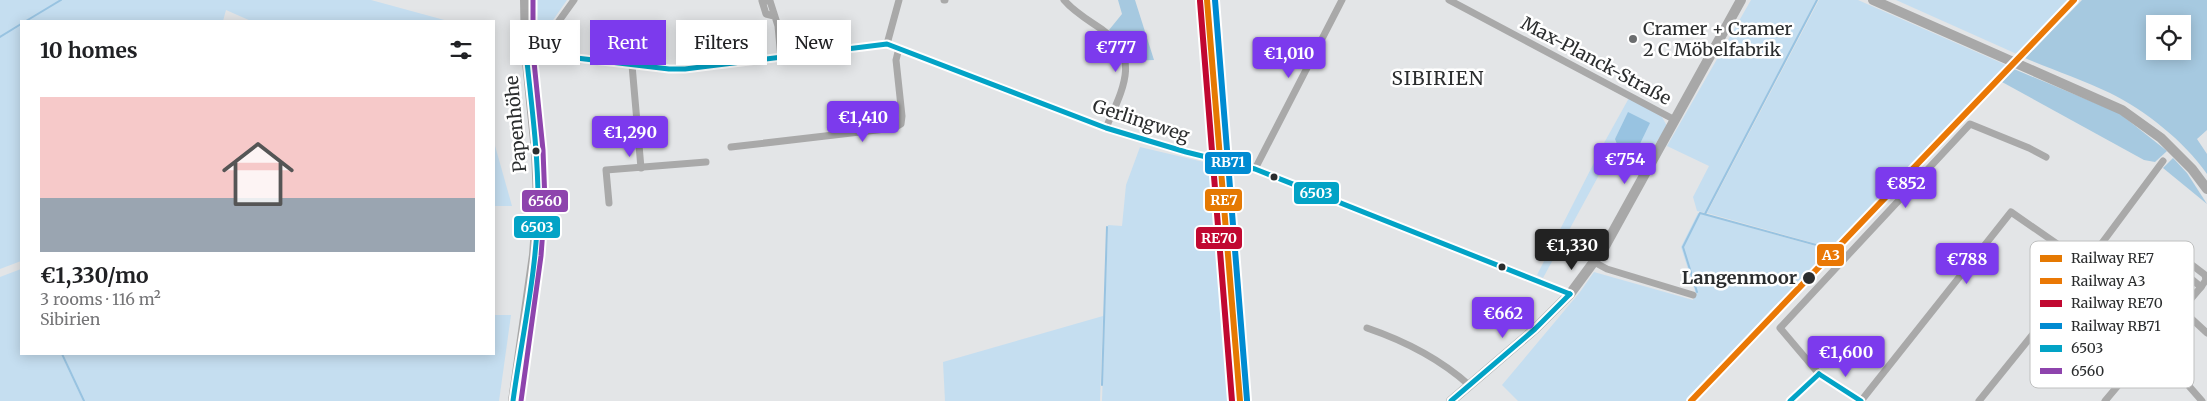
<!DOCTYPE html>
<meta charset="utf-8">
<style>
body{margin:0;font-family:Merriweather,serif;background:#f6f6f6;color:#202124;height:100vh;display:flex;flex-direction:column;font-size:19px;white-space:nowrap}
*{box-sizing:border-box;margin:0}
p{font-size:16px;color:#757577}
.icon{flex:none;width:28px;height:28px;fill:none;stroke:currentColor;stroke-width:2;stroke-linecap:round;stroke-linejoin:round}
.map{position:relative;flex:1;overflow:hidden}
.side{position:absolute;left:20px;top:20px;width:475px;height:335px;display:flex;flex-direction:column;background:#fff;border-radius:0px;box-shadow:0 2px 12px #0003}
.side>*{flex:none}
.guide{position:absolute;left:510px;top:20px;width:475px;height:45px;display:flex;gap:10px}
.buttons{position:absolute;left:2146px;top:15px;display:grid;gap:10px}
.buttons a{display:grid;place-items:center;width:45px;height:45px;border-radius:0px;background:#fff;box-shadow:0 2px 12px #0003;font-size:25px}
.price{position:absolute;translate:-50% -42px;padding:0 11px;border-radius:5px;background:#7c3aed;color:#fff;font-size:16px;line-height:32px;filter:drop-shadow(0 1px 2px #0008)}
.price::after{content:'';position:absolute;left:50%;top:30px;width:15px;height:11px;margin-left:-8px;background:inherit;clip-path:polygon(0 0,100% 0,50% 100%)}
.price.active{background:#222;color:#fff}
ul{padding:0;list-style:none}
li{display:grid;align-content:center;gap:10px;height:265px;padding:0 20px}
li span{display:grid;place-items:center;height:155px;border-radius:0px;color:#555}
li>.icon{margin-inline-start:auto}
span .icon{width:90px;height:90px;fill:#fffc;stroke-width:1}
li b{font-size:21px}
h2{display:flex;justify-content:space-between;align-items:center;height:60px;padding:0 20px;font-size:21px}
.pill{padding:0 18px;border-radius:0px;background:#fff;box-shadow:0 2px 12px #0003;font-size:18px;line-height:45px}
.pill.active{background:#7c3aed;color:#fff}
.map>svg:first-child{display:block}
</style>
<div class="map">
<svg width="2207" height="401" viewBox="0 0 2207 401">
<rect width="100%" height="100%" fill="#e3e5e7"/>
<g fill="#c5def0">
<path d="M0,0H371L448,21H251L226,10L223,21H21V261L0,269Z"/>
<path d="M530,0H567L533,49Z"/>
<path d="M1751,0H1816L1705,213L1697,211L1693,197L1709,166L1667,146Z"/>
<path d="M1819,0H1858L2006,65C1949,128 1889,187 1831,248L1707,213Z"/>
<path d="M1896,0H2072L2019,55Z"/>
<path d="M1629,98L1662,117L1667,126L1641,166L1612,151L1543,278L1537,275L1604,143Z"/>
<path d="M494,142L512,206H494Z"/>
<path d="M1140,147L1212,164L1232,401H1102L1108,225L1122,226L1126,185Z"/>
<path d="M1698,213L1830,250L1687,401H1518L1502,385L1580,292L1594,272L1693,300L1695,291L1681,247Z"/>
<path d="M21,269V354H61L83,401H0V277Z"/>
<path d="M494,315H511L499,401H84L63,354H494Z"/>
<path d="M1103,316L1100,401H945L943,362Z"/>
</g>
<g fill="#a6c9e0" fill-rule="evenodd">
<path d="M1118,0H1135L1154,60L1131,61L1126,47L1109,30L1122,14Z"/>
<path d="M2082,0H2207V130L2197,139L2207,154V174C2184,141 2146,111 2110,93C2083,80 2053,70 2025,58ZM2155,24H2182V51H2155Z"/>
<path d="M2014,69L2119,113L2167,151L2155,162L2144,160L2002,82Z"/>
<path d="M2173,158L2187,173L2207,204L2163,168Z"/>
</g>
<path fill="#98c3e1" d="M1628,112L1650,123L1637,150L1631,153L1619,149L1615,139Z"/>
<g fill="none" stroke-linecap="round" stroke-linejoin="round">
<g stroke="#98c3e1" stroke-width="2">
<path d="M26,21L61,0"/>
<path d="M0,37L21,24"/>
<path d="M1705,214L1817,0"/>
<path d="M1697,292L1683,247L1700,213L1831,249L1886,192"/>
<path d="M62,354L84,401"/>
<path d="M1102,385L1107,227"/>
</g>
<g stroke="#a9a9a9" stroke-width="7">
<path d="M944,0H945"/>
<path d="M1064,0C1075,13 1090,21 1104,31C1143,58 1120,94 1106,128"/>
<path d="M1449,0L1675,120"/>
<path d="M774,16L766,14L762,1H770L778,26L781,58"/>
<path d="M887,44L899,0"/>
<path d="M526,52L669,69H685L887,44L1106,128L1186,152L1255,169L1570,294"/>
<path d="M540,53L541,46L574,0"/>
<path d="M632,65L641,168"/>
<path d="M731,147L894,128L901,124L902,116L896,60L899,48"/>
<path d="M1255,169L1342,0"/>
<path d="M609,203L606,170L706,162"/>
<path d="M2175,254L2179,255L2205,275L2206,280L2201,287L2172,263L2171,256Z"/>
<path d="M1594,262L1607,269L1693,295"/>
<path d="M2072,284L2153,345L2202,401"/>
<path d="M2181,309L2207,333"/>
<path d="M1367,328C1405,341 1439,358 1469,385"/>
<path d="M1790,401L1819,374"/>
<path d="M1861,401L1819,374L1780,328L1970,124L2029,148L2046,157"/>
<path d="M1861,401L2011,212L2086,264"/>
<path d="M1979,401L2050,313L2163,161"/>
<path d="M2105,401L2201,287"/>
</g>
<g stroke="#a8a8a8" stroke-width="10">
<path d="M1873,0L2122,110L2161,138L2192,169L2207,189"/>
<path d="M513,401L534,255L538,201L536,151L526,52L525,0"/>
<path d="M1451,401L1535,329L1570,294L1604,248L1741,0"/>
</g>
<defs>
<g id="bus-1">
<path d="M526,52L669,69H685L887,44L1106,128L1186,152L1255,169L1570,294"/>
<path d="M1819,374L1861,401"/>
<path d="M513,401C522,335 538,267 538,200C538,151 531,101 526,52"/>
<path d="M1451,401L1535,329L1570,294"/>
<path d="M1790,401L1819,374"/>
</g>
<path id="bus-2" d="M521,401L541,256L545,202L543,150L533,52V0"/>
</defs>
<use href="#bus-1" stroke="#fff" stroke-width="9"/>
<use href="#bus-2" stroke="#fff" stroke-width="9"/>
<use href="#bus-1" stroke="#02a3c6" stroke-width="5"/>
<use href="#bus-2" stroke="#8e44ad" stroke-width="5"/>
<defs>
<path id="rail-1" d="M1207,0L1240,401"/>
<path id="rail-2" d="M1691,401L2074,0"/>
<path id="rail-3" d="M1200,1L1232,401"/>
<path id="rail-4" d="M1215,0L1247,400"/>
</defs>
<use href="#rail-1" stroke="#fff" stroke-width="10"/>
<use href="#rail-2" stroke="#fff" stroke-width="10"/>
<use href="#rail-3" stroke="#fff" stroke-width="10"/>
<use href="#rail-4" stroke="#fff" stroke-width="10"/>
<use href="#rail-1" stroke="#e57902" stroke-width="6"/>
<use href="#rail-2" stroke="#ea7805" stroke-width="6"/>
<use href="#rail-3" stroke="#c10831" stroke-width="6"/>
<use href="#rail-4" stroke="#008bd2" stroke-width="6"/>
</g>
<circle fill="#6b6d6f" stroke="#fff" stroke-width="2" cx="1633" cy="39" r="5"/>
<g fill="#2b2d2e" stroke="#fff" stroke-width="2">
<circle cx="536" cy="151" r="4.5"/>
<circle cx="1274" cy="177" r="4.5"/>
<circle cx="1502" cy="267" r="4.5"/>
<circle cx="1809" cy="278" r="7"/>
</g>
<g text-anchor="middle" stroke-width="5" stroke-linejoin="round" paint-order="stroke">
<g font-size="18" fill="#2b2d2e" stroke="#fff" text-anchor="start">
<text x="1643" y="35">Cramer + Cramer<tspan x="1643" dy="21">2 C Möbelfabrik</tspan></text>
</g>
<g font-size="18" fill="#2b2d2e" stroke="#fff">
<text transform="translate(1596 61) rotate(28)" y="6">Max-Planck-Straße</text>
<text transform="translate(1141 121) rotate(18)" y="6">Gerlingweg</text>
<text transform="translate(516 124) rotate(-95)" y="6">Papenhöhe</text>
</g>
<g font-size="18" font-weight="bold" fill="#2b2d2e" stroke="#fff" text-anchor="end">
<text x="1797" y="284">Langenmoor</text>
</g>
<g font-size="19" letter-spacing="1" fill="#2b2d2e" stroke="#fff">
<text x="1438" y="85">SIBIRIEN</text>
</g>
</g>
<rect x="2030" y="241" width="164" height="147" rx="8" fill="#fff" stroke="#bfc0c0" stroke-width="1"/>
<rect x="2040" y="255" width="22" height="7" fill="#e57902"/>
<rect x="2040" y="278" width="22" height="6" fill="#ea7805"/>
<rect x="2040" y="300" width="22" height="7" fill="#c10831"/>
<rect x="2040" y="323" width="22" height="6" fill="#008bd2"/>
<rect x="2040" y="345" width="22" height="7" fill="#02a3c6"/>
<rect x="2040" y="368" width="22" height="6" fill="#8e44ad"/>
<g font-size="14" fill="#2b2d2e">
<text x="2071" y="263">Railway RE7</text>
<text x="2071" y="286">Railway A3</text>
<text x="2071" y="308">Railway RE70</text>
<text x="2071" y="331">Railway RB71</text>
<text x="2071" y="353">6503</text>
<text x="2071" y="376">6560</text>
</g>
<g stroke="#fff" stroke-width="2">
<rect x="1204" y="151" width="48" height="24" rx="5" fill="#008bd2"/>
<rect x="1293" y="181" width="47" height="24" rx="5" fill="#02a3c6"/>
<rect x="1204" y="188" width="39" height="24" rx="5" fill="#e57902"/>
<rect x="521" y="189" width="48" height="24" rx="5" fill="#8e44ad"/>
<rect x="513" y="215" width="48" height="24" rx="5" fill="#02a3c6"/>
<rect x="1195" y="226" width="48" height="24" rx="5" fill="#c10831"/>
<rect x="1816" y="243" width="29" height="24" rx="5" fill="#ea7805"/>
</g>
<g font-size="14" text-anchor="middle" font-weight="bold" fill="#fff">
<text x="1228" y="167">RB71</text>
<text x="1316" y="198">6503</text>
<text x="1224" y="205">RE7</text>
<text x="545" y="206">6560</text>
<text x="537" y="232">6503</text>
<text x="1219" y="243">RE70</text>
<text x="1831" y="260">A3</text>
</g>
</svg>
<div class="buttons">
<a><svg class="icon" aria-label="locate" viewBox="0 0 24 24"><circle cx="12" cy="12" r="6"/><path d="M12 2v4M12 18v4M2 12h4M18 12h4"/></svg></a>
</div>
<b class="price" style="left:1116px;top:73px">€777</b>
<b class="price" style="left:1289px;top:79px">€1,010</b>
<b class="price" style="left:863px;top:143px">€1,410</b>
<b class="price" style="left:630px;top:158px">€1,290</b>
<b class="price" style="left:1625px;top:185px">€754</b>
<b class="price" style="left:1906px;top:209px">€852</b>
<b class="price active" style="left:1572px;top:271px">€1,330</b>
<b class="price" style="left:1967px;top:285px">€788</b>
<b class="price" style="left:1503px;top:339px">€662</b>
<b class="price" style="left:1846px;top:378px">€1,600</b>
<div class="guide">
<a class="pill">Buy</a>
<a class="pill active">Rent</a>
<a class="pill">Filters</a>
<a class="pill">New</a>
</div>
<section class="side">
<h2>10 homes<svg class="icon" aria-label="filters" viewBox="0 0 24 24"><path d="M4 7h16M4 17h16"/><circle cx="9" cy="7" r="2"/><circle cx="15" cy="17" r="2"/></svg></h2>
<ul>
<li><span style="background:linear-gradient(#f6c9c9 65%,#9aa5b1 0)"><svg class="icon" aria-label="home" viewBox="0 0 24 24"><path d="M3 11l9-7 9 7M6 9v11h12V9"/></svg></span><div><b>€1,330/mo</b><p>3 rooms · 116 m²</p><p>Sibirien</p></div></li>
</ul>
</section>
</div>
